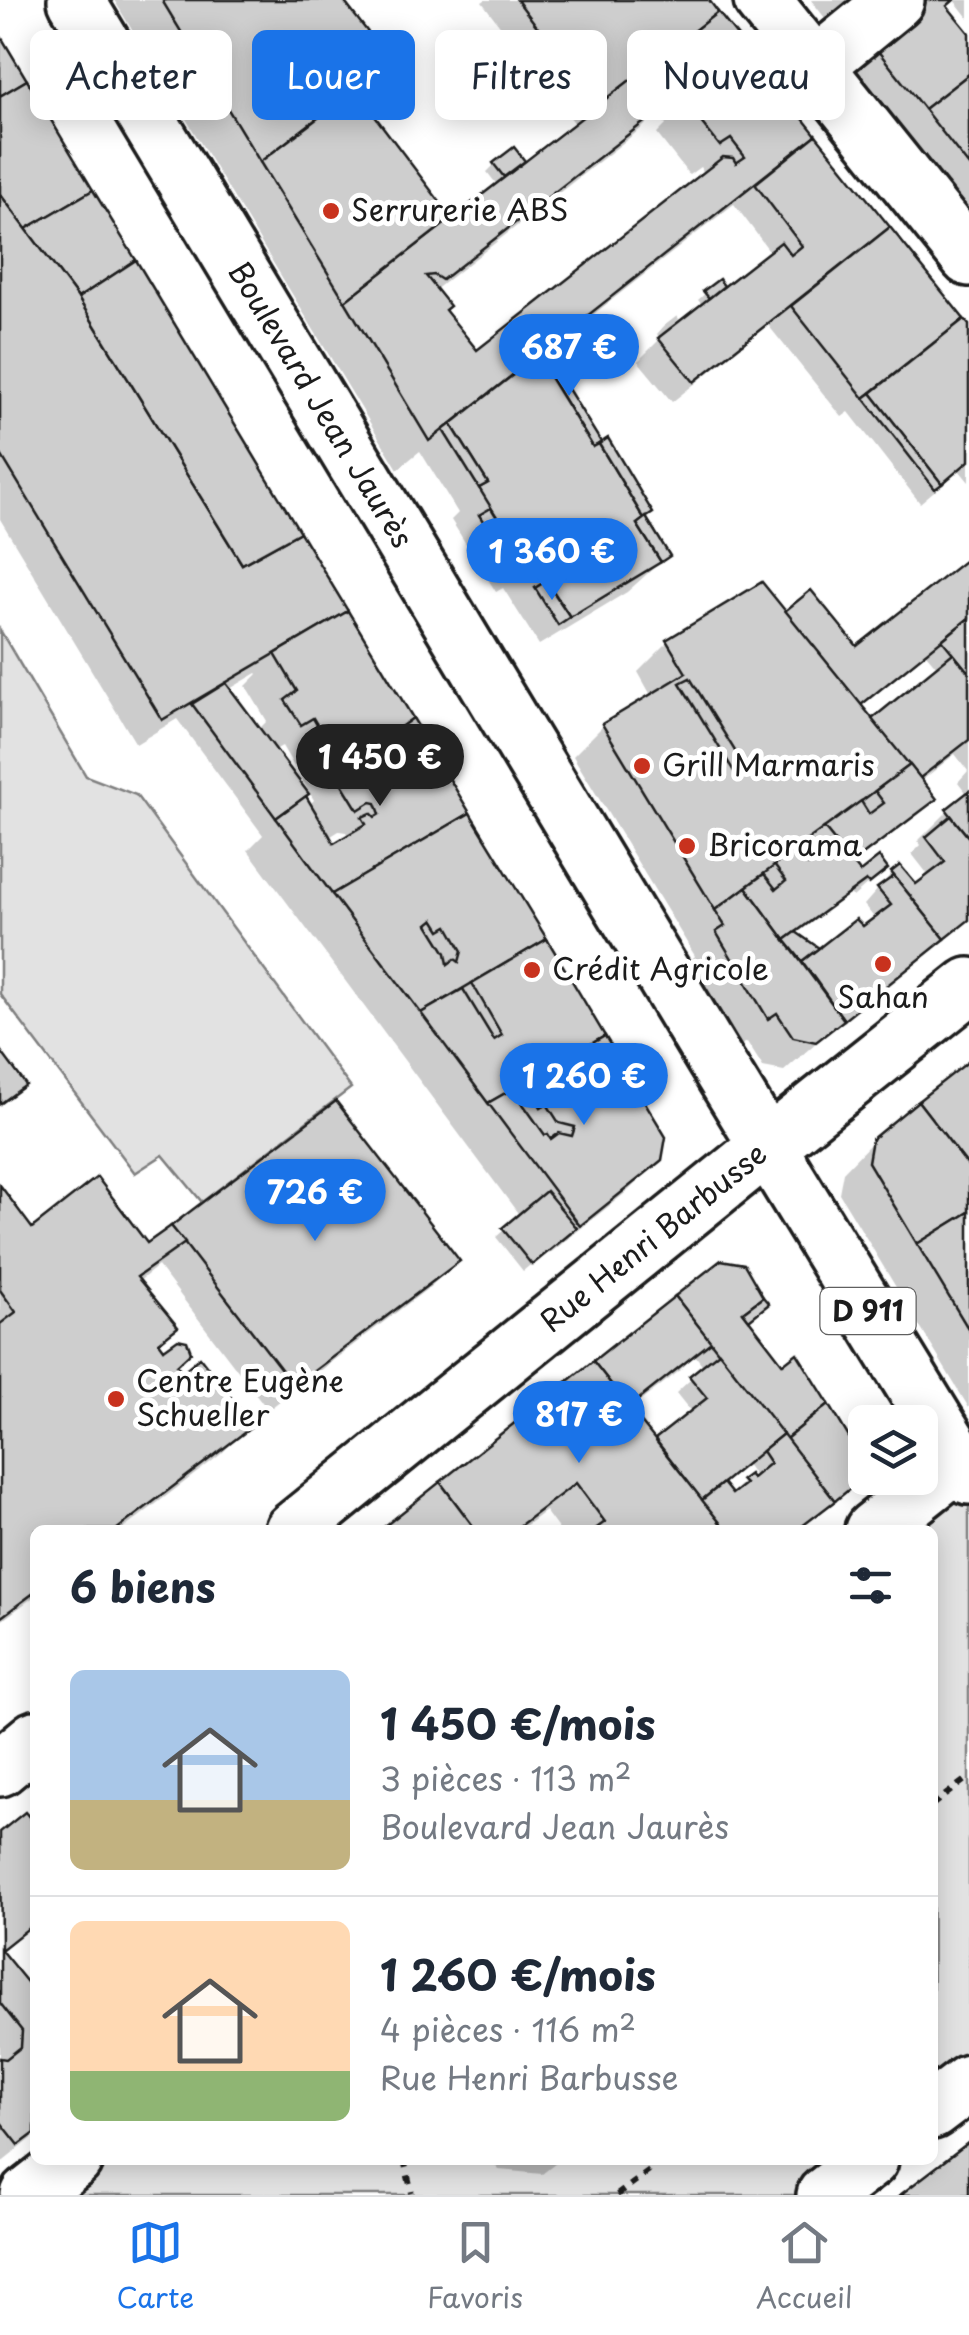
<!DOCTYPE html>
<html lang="fr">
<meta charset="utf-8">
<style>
body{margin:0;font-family:"Playpen Sans",sans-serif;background:#f2f2f3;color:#1f2937;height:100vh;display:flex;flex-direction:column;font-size:38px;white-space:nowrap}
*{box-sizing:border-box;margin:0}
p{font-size:32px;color:#747a83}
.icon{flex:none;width:55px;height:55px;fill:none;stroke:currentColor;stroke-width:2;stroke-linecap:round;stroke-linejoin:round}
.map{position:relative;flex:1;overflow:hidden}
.details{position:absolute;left:30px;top:1525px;width:908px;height:640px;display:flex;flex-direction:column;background:#fff;border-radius:15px;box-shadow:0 5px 25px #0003}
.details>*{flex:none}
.guide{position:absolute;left:30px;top:30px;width:910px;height:90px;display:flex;gap:20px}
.fabs{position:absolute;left:848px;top:1405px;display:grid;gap:20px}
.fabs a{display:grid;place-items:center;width:90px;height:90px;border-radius:15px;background:#fff;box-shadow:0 5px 25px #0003;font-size:50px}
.price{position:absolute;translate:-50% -85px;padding:0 22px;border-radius:35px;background:#1a73e8;color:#fff;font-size:32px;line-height:65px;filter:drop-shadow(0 2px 5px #0008)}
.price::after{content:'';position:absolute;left:50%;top:60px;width:30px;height:22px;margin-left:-15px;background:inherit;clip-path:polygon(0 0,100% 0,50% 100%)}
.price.current{background:#222;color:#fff}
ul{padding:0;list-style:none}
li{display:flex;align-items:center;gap:30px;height:250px;padding:0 40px}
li+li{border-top:2px solid #e0e1e3}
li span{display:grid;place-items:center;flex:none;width:280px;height:200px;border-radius:15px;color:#555}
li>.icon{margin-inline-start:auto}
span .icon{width:120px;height:120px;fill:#fffc;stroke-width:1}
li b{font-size:42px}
h2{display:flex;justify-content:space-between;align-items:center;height:120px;padding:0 40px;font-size:42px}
.tag{padding:0 35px;border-radius:15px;background:#fff;box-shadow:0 5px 25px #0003;font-size:35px;line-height:90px}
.tag.current{background:#1a73e8;color:#fff}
.menu{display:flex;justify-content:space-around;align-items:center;height:140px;border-top:2px solid #e0e1e3;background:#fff;font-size:28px;color:#747a83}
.menu a{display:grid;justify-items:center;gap:5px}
.menu .current{color:#1a73e8}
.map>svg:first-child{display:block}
</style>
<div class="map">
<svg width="969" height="2195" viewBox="0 0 969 2195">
<rect width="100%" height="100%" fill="#fff"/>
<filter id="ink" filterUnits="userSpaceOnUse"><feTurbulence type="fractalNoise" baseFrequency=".01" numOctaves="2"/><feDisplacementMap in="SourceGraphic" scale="20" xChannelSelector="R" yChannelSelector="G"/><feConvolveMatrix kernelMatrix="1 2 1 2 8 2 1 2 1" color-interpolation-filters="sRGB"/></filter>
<g filter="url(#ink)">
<g fill="#e2e2e2" stroke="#7f7f7f" stroke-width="2.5">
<path d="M0,630L86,776L136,795L351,1088L202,1202L163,1155L135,1173L0,994Z"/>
<path d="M969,1476V2082L933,2111L932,1530H873Z"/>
<path d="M74,2160H870L825,2195H29Z"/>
</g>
<g fill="#0003" fill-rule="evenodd">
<path d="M114,0H340L387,62L355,94L452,222L498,186L487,172L494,165L514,150V169L516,172L576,125L482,2L485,0H705L969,329V482L959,470L920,503L849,412L842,417L768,325L672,402L638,361L660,339L657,334L664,326L677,316L679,319L670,327L673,330L703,306L698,300L718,282L711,295L713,298L771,253L734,204L543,354L667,556L627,592L539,645L503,588L496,592L451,520L458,513L420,451L398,469ZM657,113L666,125L657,134L689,175L700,167L705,174L476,354L442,311L435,290L642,128Z"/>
<path d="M811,0H847L825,18Z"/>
<path d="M913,0H969V19L954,0L945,8L969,37V222L900,136L905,132L847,59Z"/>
<path d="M0,40L663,1137L660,1159L629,1190L549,1254L547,1251L523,1271L496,1237L520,1216L248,850L263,835L177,719L136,744L0,519ZM257,673L258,674L246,686L267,721L258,730L228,690ZM282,746L314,800L308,806L273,751ZM339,831L346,832L348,836L333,846L328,838Z"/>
<path d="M969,560V920L826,1034L784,1071L763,1067L747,1042L738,1047L687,964L695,956L573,756L603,726L652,697L638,672L668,642L785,615L856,649ZM926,654L938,668L872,722L860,707ZM955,754L968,771L958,782L968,795L948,811L918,841L921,845L912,854L930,877L916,888L892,873L864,905L876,920L863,930L819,951L795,935L850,894L853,897L885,869L859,876L851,865L919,814L934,799L920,782Z"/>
<path d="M969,1064V1408L839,1193L843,1172L873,1141Z"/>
<path d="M0,1189L31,1231L147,1246L173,1228L457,1261L431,1286L268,1410L158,1266L138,1282L174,1327L157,1344L181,1375L250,1425L220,1455L122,1530H35V1596L0,1622Z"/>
<path d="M746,1321L839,1498L797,1530H559L545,1511L520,1530H384ZM695,1355L704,1367L676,1393L692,1413L655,1443L629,1410L678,1372ZM746,1464L756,1478L751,1481L743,1482L730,1495L721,1484Z"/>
<path d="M35,1808V1923L0,1951V1835Z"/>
<path d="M0,1953L28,1987L35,1981V2136L0,2164Z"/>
<path d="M491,2160H560L542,2174L499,2170Z"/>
</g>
<g fill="#cecece" stroke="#1c1c1c" stroke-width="2.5" fill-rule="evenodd">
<path d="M165,0H343L391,62L260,162L163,2Z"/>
<path d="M517,0H709L718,12L597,106Z"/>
<path d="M909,0H954L947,6L969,33V74L924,109L866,36Z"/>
<path d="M718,12L816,135L429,441L345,301ZM682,77L695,94L685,102L720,146L731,139L745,157L736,163L733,158L723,157L477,350L445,310L450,306L426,276L434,275L442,280L675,98L677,87L673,83Z"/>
<path d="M0,35L27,80L0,96Z"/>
<path d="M969,74V166L924,109Z"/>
<path d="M27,80L93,190L26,229L0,194V96Z"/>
<path d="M355,90L452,218L345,301L260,162Z"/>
<path d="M816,135L890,227L694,382L658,338L781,242L791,255L802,246L755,184Z"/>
<path d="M514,147L525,161L504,177L493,163Z"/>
<path d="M93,190L136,260L78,298L26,229Z"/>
<path d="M0,194L78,298L242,564L300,532L348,611L162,720L0,453Z"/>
<path d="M890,227L964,319L864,398L791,306Z"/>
<path d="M136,260L300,532L242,564L78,298Z"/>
<path d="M719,279L724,286L709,298L703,291Z"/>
<path d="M964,319L969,325V461L942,484L871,393Z"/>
<path d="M544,350L601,442L599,444L593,447L537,356Z"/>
<path d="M537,356L593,447L599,444L644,519L637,524L661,562L570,617L533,560L526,564L479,488L488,483L451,424Z"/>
<path d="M871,393L942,484L935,489L864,398Z"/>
<path d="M451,424L488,483L479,488L443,430Z"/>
<path d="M608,438L653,513L644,519L599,444Z"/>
<path d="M491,508L526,564L515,571L479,515Z"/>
<path d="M646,517L670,556L661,562L637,524Z"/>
<path d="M969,557V618L861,705L785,611L811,590L857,646Z"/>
<path d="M546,581L570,617L558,625L535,588Z"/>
<path d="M762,582L910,765L715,910L602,724L686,673L666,640ZM690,678L748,772L738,778L680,683Z"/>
<path d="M348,611L413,718L343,769L313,718L301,725L285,700L297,691L275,654Z"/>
<path d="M969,618V673L942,640Z"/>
<path d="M953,653L969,673V740L920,778L872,719Z"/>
<path d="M226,683L309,794L276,818L192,704Z"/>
<path d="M413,718L470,813L332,894L276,818L306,796L334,843L366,824L362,817L371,813L375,817L380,814L376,803L371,802L358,810L336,774Z"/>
<path d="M910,765L937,799L852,863L824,828L861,801L869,814L884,803L875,791Z"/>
<path d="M969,791V838L946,809Z"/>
<path d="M470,813L547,939L421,1013L332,894ZM434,919L441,930L448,926L462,951L459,962L455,959L448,964L446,953L428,924Z"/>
<path d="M951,816L969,838V920L945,939L891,872L900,865L916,884L945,862L926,837Z"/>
<path d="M824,828L860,872L879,857L888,869L869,884L866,881L785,940L746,887L764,874L776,889L786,881L774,865L796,849L808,865L818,858L806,841Z"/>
<path d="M894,876L945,939L844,1020L802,961L856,919L863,926L891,905L877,888Z"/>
<path d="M746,887L844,1020L816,1042L793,1037L777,1013L768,1019L716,932L725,926L715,910Z"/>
<path d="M796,932L819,948L802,961L785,940Z"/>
<path d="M547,939L605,1036L488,1103L421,1013L463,989L494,1040L502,1035L472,983Z"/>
<path d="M605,1036L666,1137L662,1160L580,1226L488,1103ZM530,1089L541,1107L547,1104L559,1123L575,1127L572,1136L559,1133L551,1139L548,1134L545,1135L518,1097Z"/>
<path d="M0,1050L26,1085L0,1104Z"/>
<path d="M969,1061V1167L918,1101Z"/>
<path d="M336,1101L460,1261L294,1386L171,1226Z"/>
<path d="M918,1101L969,1167V1212L917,1244L868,1162L872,1139Z"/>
<path d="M97,1177L147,1243L171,1226L185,1243L137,1277L178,1327L159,1342L164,1349L178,1339L187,1341L191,1352L177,1365L182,1372L200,1357L253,1426L116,1530H35V1592L0,1618V1324L16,1312L0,1290V1185L32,1228Z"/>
<path d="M546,1191L577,1228L532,1265L502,1228Z"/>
<path d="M969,1212V1330L917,1244Z"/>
<path d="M721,1260L744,1264L763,1297L743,1312L783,1364L797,1353L829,1404L786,1439L675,1296Z"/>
<path d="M675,1296L711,1342L629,1407L593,1361Z"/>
<path d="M763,1297L769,1304L749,1320L743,1312Z"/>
<path d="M719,1352L783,1434L702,1500L655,1439L707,1398L689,1376Z"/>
<path d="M593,1361L629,1407L726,1530H594L605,1522L576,1483L514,1530H476L440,1482Z"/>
<path d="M829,1404L862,1459L857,1483L835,1501L786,1439Z"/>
<path d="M783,1434L835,1501L797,1530H726L702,1500L723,1483L732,1494L745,1484L741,1480L749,1474L752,1478L770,1463L762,1451Z"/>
<path d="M440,1482L476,1530H380Z"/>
<path d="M25,1812L35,1824V1923L1,1950L0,1832Z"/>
<path d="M0,1949L35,1992V2133L19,2145L0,2121V2058L6,2059L21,2047L22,2031L0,2003Z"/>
<path d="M969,2142V2195H900Z"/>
</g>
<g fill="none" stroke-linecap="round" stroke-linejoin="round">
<defs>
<g id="minor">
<path d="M762,0L969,258"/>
<path d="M814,67L896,0"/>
<path d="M873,1530L960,1461"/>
<path d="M932,2111L969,2083"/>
<path d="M29,2195L74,2160"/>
<path d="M825,2195L870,2160"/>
</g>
<path id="tertiary" d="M768,1146L969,986"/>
<g id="secondary">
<path d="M293,1530L768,1146"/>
<path d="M0,1768L35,1739"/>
</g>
<path id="primary" d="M76,0L716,1062L969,1476"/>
</defs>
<use href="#minor" stroke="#1c1c1c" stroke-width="62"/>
<use href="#tertiary" stroke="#1c1c1c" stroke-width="62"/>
<use href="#secondary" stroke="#1c1c1c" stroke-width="62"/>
<use href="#primary" stroke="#1c1c1c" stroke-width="62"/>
<g stroke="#1c1c1c" stroke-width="6" stroke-dasharray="8 8" stroke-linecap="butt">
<path d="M932,1805L969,1777"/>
<path d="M404,2160L412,2193"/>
<path d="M617,2195L664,2160"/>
</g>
<use href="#minor" stroke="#fff" stroke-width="55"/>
<use href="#tertiary" stroke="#fff" stroke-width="55"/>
<use href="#secondary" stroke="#fff" stroke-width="55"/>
<use href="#primary" stroke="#fff" stroke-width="55"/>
</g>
</g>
<g fill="#c8321e" stroke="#fff" stroke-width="4">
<circle cx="331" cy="211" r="10"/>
<circle cx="642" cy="766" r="10"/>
<circle cx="687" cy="846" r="10"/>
<circle cx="883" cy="964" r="10"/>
<circle cx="532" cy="970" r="10"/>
<circle cx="116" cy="1399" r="10"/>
</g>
<g text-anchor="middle" stroke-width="10" stroke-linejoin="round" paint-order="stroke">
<rect fill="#fff" stroke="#606060" stroke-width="2.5" x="820.5" y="1288" width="95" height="46" rx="8"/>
<g font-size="28" font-weight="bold" fill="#1c1c1c">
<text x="868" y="1321">D 911</text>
</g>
<g font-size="30" fill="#1c1c1c" stroke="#fff" text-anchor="start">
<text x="351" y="221">Serrurerie ABS</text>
<text x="662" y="776">Grill Marmaris</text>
<text x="707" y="856">Bricorama</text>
<text x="552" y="980">Crédit Agricole</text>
<text x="883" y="1008" text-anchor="middle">Sahan</text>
<text x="136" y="1392">Centre Eugène<tspan x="136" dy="34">Schueller</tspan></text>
</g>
<g font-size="30" fill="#1c1c1c" stroke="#fff">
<text transform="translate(320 405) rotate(59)" y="10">Boulevard Jean Jaurès</text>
<text transform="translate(654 1238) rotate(-39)" y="10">Rue Henri Barbusse</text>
</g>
</g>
</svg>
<div class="fabs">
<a><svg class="icon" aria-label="layers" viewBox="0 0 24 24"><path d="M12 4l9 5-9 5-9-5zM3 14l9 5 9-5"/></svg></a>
</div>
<b class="price" style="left:569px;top:399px">687 €</b>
<b class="price" style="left:552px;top:603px">1 360 €</b>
<b class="price current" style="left:380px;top:809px">1 450 €</b>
<b class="price" style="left:584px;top:1128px">1 260 €</b>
<b class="price" style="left:315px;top:1244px">726 €</b>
<b class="price" style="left:579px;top:1466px">817 €</b>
<div class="guide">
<a class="tag">Acheter</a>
<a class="tag current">Louer</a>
<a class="tag">Filtres</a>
<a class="tag">Nouveau</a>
</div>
<section class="details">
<h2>6 biens<svg class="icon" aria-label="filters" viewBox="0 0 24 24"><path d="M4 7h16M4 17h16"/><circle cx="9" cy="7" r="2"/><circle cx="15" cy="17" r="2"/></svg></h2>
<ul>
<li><span style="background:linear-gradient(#a9c7e8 65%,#c2b280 0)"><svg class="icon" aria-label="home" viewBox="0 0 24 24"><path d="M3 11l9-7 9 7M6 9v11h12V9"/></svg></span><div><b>1 450 €/mois</b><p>3 pièces · 113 m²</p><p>Boulevard Jean Jaurès</p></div></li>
<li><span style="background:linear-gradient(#ffd9b3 75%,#8fb573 0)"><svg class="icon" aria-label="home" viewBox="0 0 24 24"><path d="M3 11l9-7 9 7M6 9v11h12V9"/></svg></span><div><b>1 260 €/mois</b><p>4 pièces · 116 m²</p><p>Rue Henri Barbusse</p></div></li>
</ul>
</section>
</div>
<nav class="menu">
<a class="current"><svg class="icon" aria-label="map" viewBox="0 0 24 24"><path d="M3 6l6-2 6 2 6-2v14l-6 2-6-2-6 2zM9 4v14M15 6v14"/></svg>Carte</a>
<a><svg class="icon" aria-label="saved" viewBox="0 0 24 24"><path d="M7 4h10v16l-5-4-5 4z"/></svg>Favoris</a>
<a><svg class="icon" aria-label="home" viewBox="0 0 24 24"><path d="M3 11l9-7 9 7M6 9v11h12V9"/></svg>Accueil</a>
</nav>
